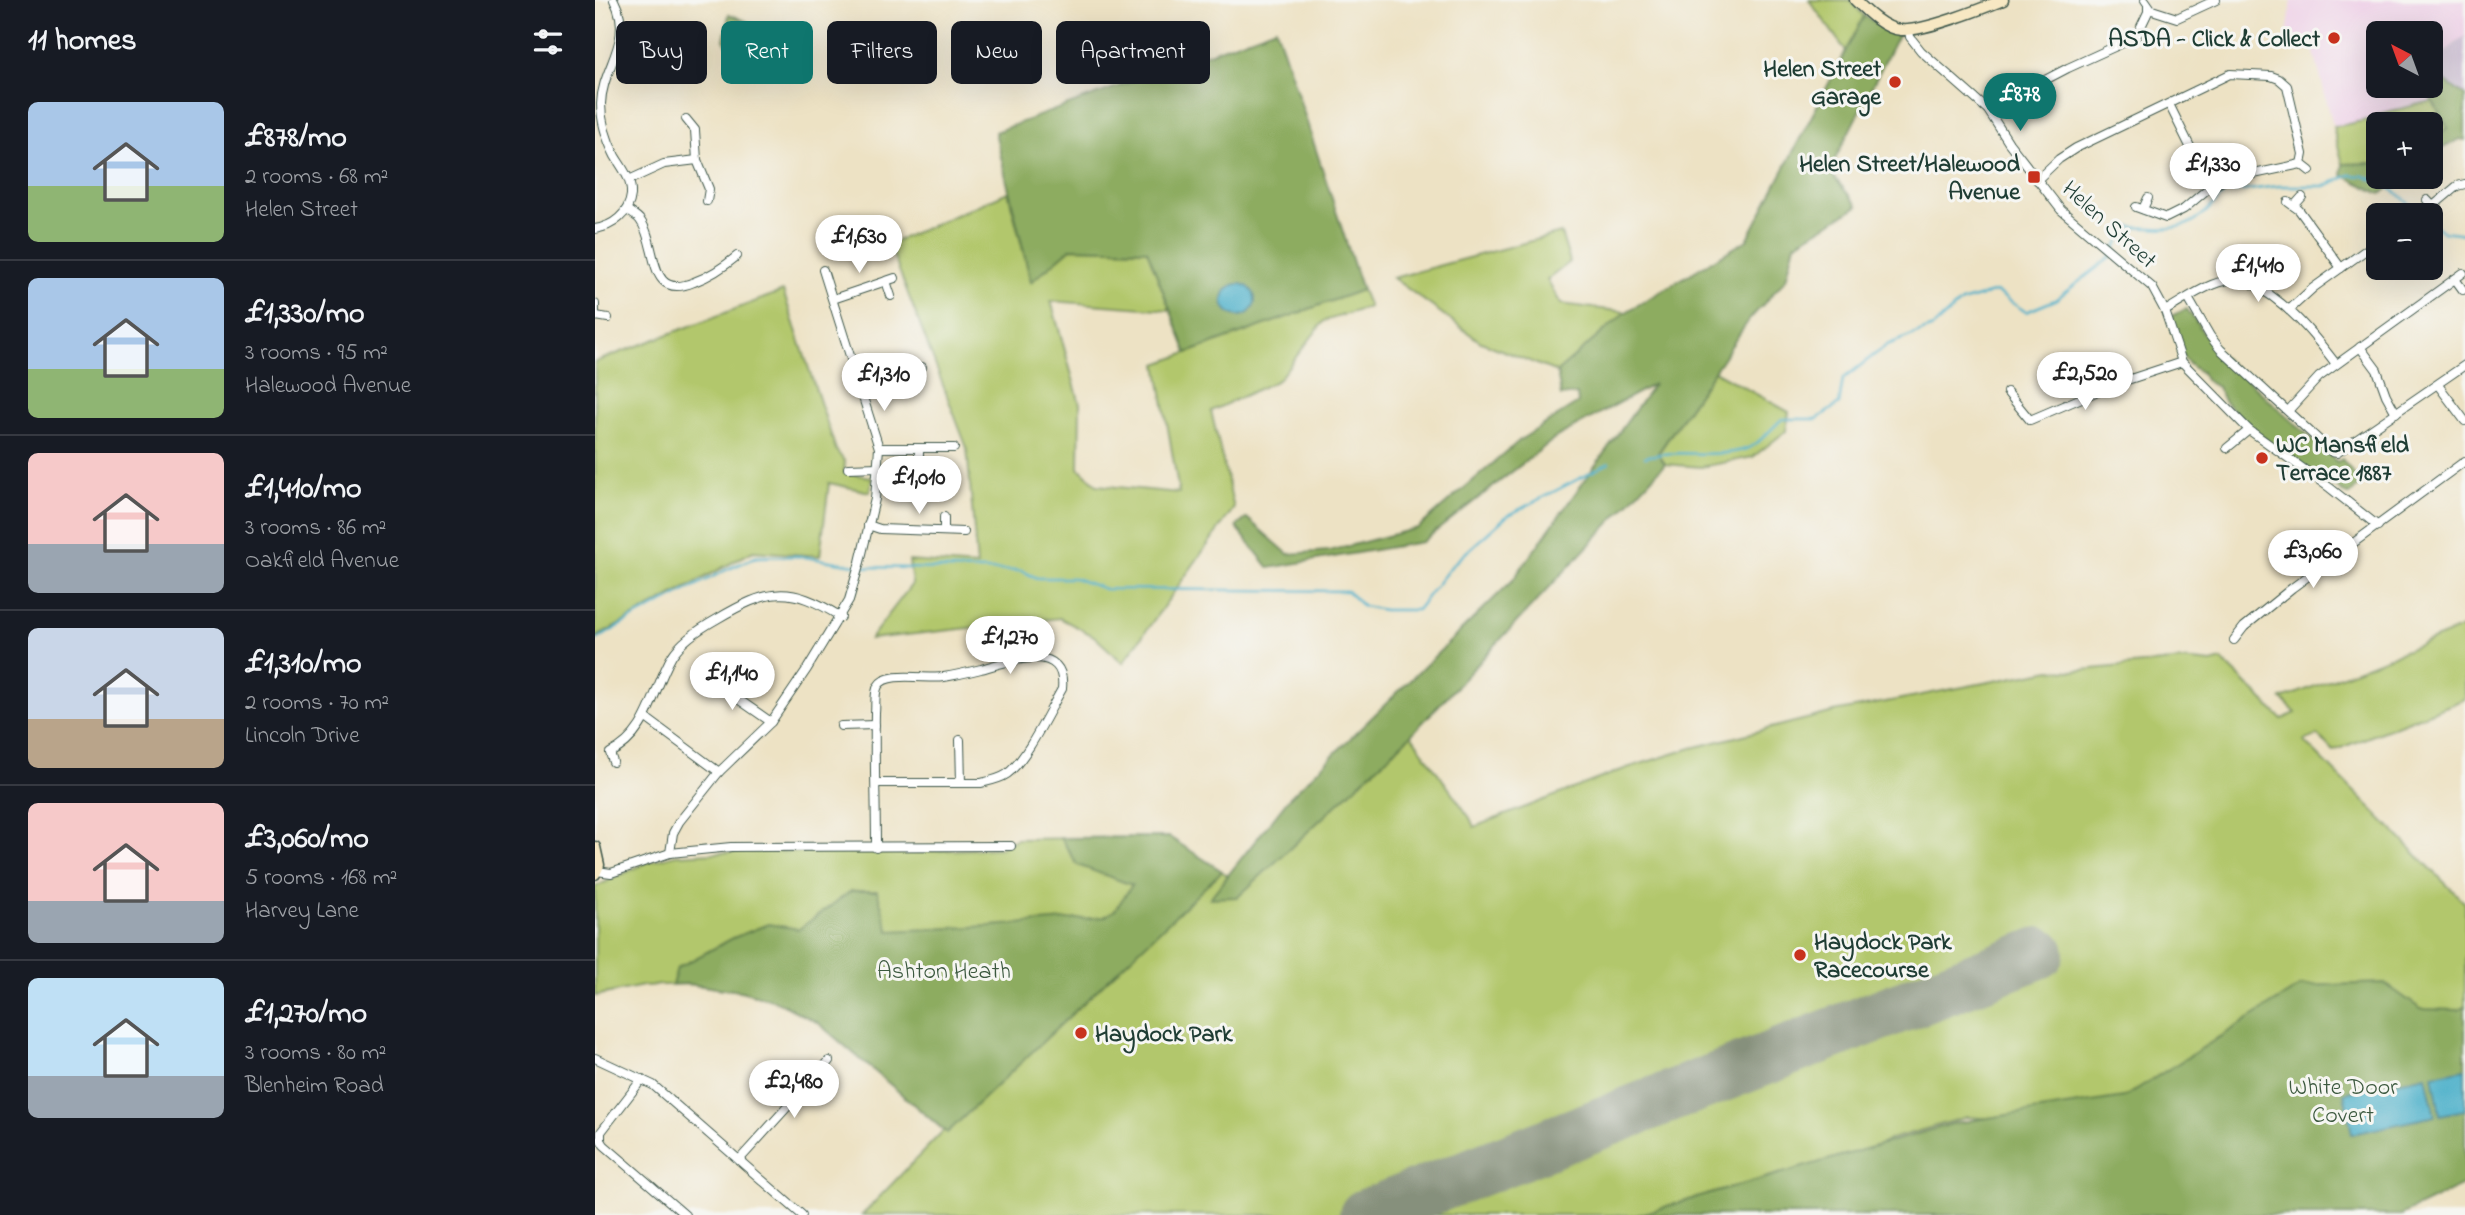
<!DOCTYPE html>
<meta charset="utf-8">
<style>
body{margin:0;font-family:"Indie Flower",sans-serif;background:#242831;color:#f1f3f6;height:100vh;display:flex;flex-direction:column;font-size:26px;white-space:nowrap}
*{box-sizing:border-box;margin:0}
p{font-size:23px;color:#9ea1a6}
.icon{flex:none;width:38px;height:38px;fill:none;stroke:currentColor;stroke-width:2;stroke-linecap:round;stroke-linejoin:round}
.map{position:relative;flex:1;overflow:hidden}
.sheet{display:flex;flex-direction:column;background:#171b24;width:595px}
.sheet>*{flex:none}
.hud{position:absolute;left:21px;top:21px;width:665px;height:63px;display:flex;gap:14px}
.needle{width:46px;rotate:319deg}
.fabs{position:absolute;left:1771px;top:21px;display:grid;gap:14px}
.fabs a{display:grid;place-items:center;width:77px;height:77px;border-radius:10px;background:#171b24;box-shadow:0 7px 28px #0002;font-size:35px}
.price{position:absolute;translate:-50% -60px;padding:0 16px;border-radius:24px;background:#fff;color:#222;font-size:23px;line-height:46px;filter:drop-shadow(0 2px 4px #0008)}
.price::after{content:'';position:absolute;left:50%;top:42px;width:21px;height:16px;margin-left:-10px;background:inherit;clip-path:polygon(0 0,100% 0,50% 100%)}
.price.active{background:#0f766e;color:#fff}
ul{padding:0;list-style:none}
li{display:flex;align-items:center;gap:21px;height:175px;padding:0 28px}
li+li{border-top:2px solid #363941}
li span{display:grid;place-items:center;flex:none;width:196px;height:140px;border-radius:10px;color:#555}
li>.icon{margin-inline-start:auto}
span .icon{width:84px;height:84px;fill:#fffc;stroke-width:1}
li b{font-size:30px}
h2{display:flex;justify-content:space-between;align-items:center;height:84px;padding:0 28px;font-size:30px}
.chip{padding:0 24px;border-radius:10px;background:#171b24;box-shadow:0 7px 28px #0002;font-size:24px;line-height:63px}
.chip.active{background:#0f766e;color:#fff}
main{display:flex;flex:1;min-height:0}
.map>svg:first-child{display:block}
</style>
<main>
<section class="sheet">
<h2>11 homes<svg class="icon" aria-label="filters" viewBox="0 0 24 24"><path d="M4 7h16M4 17h16"/><circle cx="9" cy="7" r="2"/><circle cx="15" cy="17" r="2"/></svg></h2>
<ul>
<li><span style="background:linear-gradient(#a9c7e8 60%,#8fb573 0)"><svg class="icon" aria-label="home" viewBox="0 0 24 24"><path d="M3 11l9-7 9 7M6 9v11h12V9"/></svg></span><div><b>£878/mo</b><p>2 rooms · 68 m²</p><p>Helen Street</p></div></li>
<li><span style="background:linear-gradient(#a9c7e8 65%,#8fb573 0)"><svg class="icon" aria-label="home" viewBox="0 0 24 24"><path d="M3 11l9-7 9 7M6 9v11h12V9"/></svg></span><div><b>£1,330/mo</b><p>3 rooms · 95 m²</p><p>Halewood Avenue</p></div></li>
<li><span style="background:linear-gradient(#f6c9c9 65%,#9aa5b1 0)"><svg class="icon" aria-label="home" viewBox="0 0 24 24"><path d="M3 11l9-7 9 7M6 9v11h12V9"/></svg></span><div><b>£1,410/mo</b><p>3 rooms · 86 m²</p><p>Oakfield Avenue</p></div></li>
<li><span style="background:linear-gradient(#c9d6e8 65%,#b9a48a 0)"><svg class="icon" aria-label="home" viewBox="0 0 24 24"><path d="M3 11l9-7 9 7M6 9v11h12V9"/></svg></span><div><b>£1,310/mo</b><p>2 rooms · 70 m²</p><p>Lincoln Drive</p></div></li>
<li><span style="background:linear-gradient(#f6c9c9 70%,#9aa5b1 0)"><svg class="icon" aria-label="home" viewBox="0 0 24 24"><path d="M3 11l9-7 9 7M6 9v11h12V9"/></svg></span><div><b>£3,060/mo</b><p>5 rooms · 168 m²</p><p>Harvey Lane</p></div></li>
<li><span style="background:linear-gradient(#bfe0f5 70%,#9aa5b1 0)"><svg class="icon" aria-label="home" viewBox="0 0 24 24"><path d="M3 11l9-7 9 7M6 9v11h12V9"/></svg></span><div><b>£1,270/mo</b><p>3 rooms · 80 m²</p><p>Blenheim Road</p></div></li>
</ul>
</section>
<div class="map">
<svg width="1870" height="1215" viewBox="0 0 1870 1215">
<rect width="100%" height="100%" fill="#f6f6f2"/>
<filter id="ink" filterUnits="userSpaceOnUse"><feTurbulence type="fractalNoise" baseFrequency=".0143" numOctaves="2"/><feDisplacementMap in="SourceGraphic" scale="14" xChannelSelector="R" yChannelSelector="G"/><feConvolveMatrix kernelMatrix="1 2 1 2 8 2 1 2 1" color-interpolation-filters="sRGB"/></filter>
<filter id="wash" filterUnits="userSpaceOnUse"><feTurbulence type="fractalNoise" baseFrequency=".00686" numOctaves="4" result="noise"/><feDisplacementMap in="SourceGraphic" scale="28" xChannelSelector="R" yChannelSelector="G"/><feGaussianBlur stdDeviation="1.57" result="paint"/><feColorMatrix in="noise" values="0 0 0 0 0 0 0 0 0 0 0 0 0 0 0 0 0 1.4 0 .05"/><feComposite in="paint" operator="in"/></filter>
<g filter="url(#wash)">
<rect width="100%" height="100%" fill="#ede2c4"/>
<path fill="#eed0e7" d="M1697,0H1870V36L1836,63V33H1783V86H1830L1853,128L1836,140V124H1783V163L1748,164L1718,48L1691,42Z"/>
<path fill="#ccbed3" d="M1870,36V96L1836,71V63Z"/>
<g fill="#b2c76c" stroke="#688250" stroke-width="2">
<path d="M1214,0H1255L1269,16L1251,51Z"/>
<path d="M1838,101L1853,128L1836,140V124H1783V163L1748,164L1738,127L1783,118V114Z"/>
<path d="M413,192L436,282L476,248L552,250L575,310L456,301L485,404L484,468L502,485L584,493L562,364L767,290L774,307L729,321L683,380L616,411L639,508L528,663L499,636L465,618L275,639L317,584L314,561L382,566L372,448L294,244Z"/>
<path d="M966,233L975,262L952,280L966,304L1031,312L962,372L886,342L798,278Z"/>
<path d="M188,291L241,450L250,462L249,473L277,477L275,492L234,483L225,556L158,551L0,638V362Z"/>
<path d="M1119,371L1194,412L1191,431L1158,457L1106,467L1070,464L1063,454Z"/>
<path d="M1870,627V699L1738,751L1723,735L1709,741L1870,903V1007L1848,1015L1647,1025L1622,1038L1590,1074L1558,1102L1402,1119L1372,1117L1296,1139L1273,1152L1210,1215H267L349,1130L222,1022L181,1001L146,991L92,984L48,986L0,996V887L51,863L80,855L156,851L284,853L405,848L421,839L574,837L652,888L816,735L875,818L879,827L1032,768L1097,748L1239,712L1456,670L1478,671L1587,660L1617,663L1627,660L1687,719L1701,713L1687,699Z"/>
</g>
<g fill="#8dac60" stroke="#56744a" stroke-width="2">
<path d="M134,14L166,27L175,49L171,64L156,70L139,55L129,40Z"/>
<path d="M1269,16L1303,35L1234,171L1263,206L1200,244L1191,279L1154,320L1063,453L1070,464L816,735L643,897L615,898L695,797L917,581L1059,384L963,436L827,542L674,568L641,527L652,518L693,554L734,551L823,528L925,440L983,403L982,394L966,396L962,372L1031,312L1152,240Z"/>
<path d="M681,28L767,290L592,353L552,250L476,248L436,282L400,132Z"/>
<path d="M1836,71L1870,96V140L1865,139L1836,154V140L1853,128L1829,86H1836Z"/>
<path d="M1783,163V177H1806L1786,194L1747,175L1748,164Z"/>
<path d="M1592,309L1623,353L1742,462L1747,459L1766,484L1755,494H1751L1719,472L1709,469L1704,461L1693,456L1655,428L1629,401L1622,387L1610,380L1606,372C1584,363 1582,340 1577,318L1578,315Z"/>
<path d="M574,837L627,871L352,1133L222,1022L181,1001L146,991L92,984L77,985L82,968L138,938L173,924L204,929L256,891H282L294,931L396,926L509,917L520,910L537,885L482,865L466,838Z"/>
<path d="M1789,983L1826,1009L1864,1010L1870,1006V1184L1806,1215H1042L1360,1123L1529,1097L1706,986Z"/>
</g>
<g fill="#4aafc9" stroke="#34767e" stroke-width="2">
<circle cx="644" cy="300" r="16"/>
<path d="M1870,1069V1110L1845,1115L1838,1075Z"/>
<path d="M1831,1076L1840,1116L1757,1134L1749,1093Z"/>
</g>
<g fill="none" stroke-linecap="round" stroke-linejoin="round">
<g stroke="#4aafc9" stroke-width="2.5">
<path d="M1836,223L1847,231L1870,234"/>
<path d="M1519,251L1529,232L1535,227C1585,230 1595,232 1629,193L1684,186H1730L1755,175L1769,176L1788,184L1805,195L1826,215"/>
<path d="M1050,457C1084,448 1120,460 1154,448C1165,443 1177,428 1187,419H1222L1244,404L1248,379L1292,345L1338,327L1366,302L1401,292L1431,312L1460,300L1516,257"/>
<path d="M0,641L29,623L131,570L161,557L203,556L273,567L427,571L442,578H479L510,589L752,591L768,606L789,610H822L858,564L912,516L1014,463"/>
</g>
<path stroke="#86907c" stroke-width="52" d="M770,1215L1444,953"/>
</g>
</g>
<g filter="url(#ink)">
<g fill="none" stroke-linecap="round" stroke-linejoin="round">
<defs>
<g id="street">
<path d="M1550,0L1557,10L1582,18L1621,0"/>
<path d="M1314,29L1315,37L1326,51L1393,110L1414,143L1466,210L1557,287L1570,311L1587,362L1654,430L1735,488L1783,526"/>
<path d="M25,47C43,56 66,50 81,37"/>
<path d="M1574,104L1615,187"/>
<path d="M1393,110L1473,68L1541,37L1553,12V7"/>
<path d="M91,119L100,130L102,160L114,189L112,201"/>
<path d="M34,180L69,164L102,160"/>
<path d="M1442,180L1464,159L1481,148L1635,74L1676,76L1684,79L1692,86L1708,154L1706,164"/>
<path d="M1832,200L1844,213"/>
<path d="M1693,202L1704,210L1746,268"/>
<path d="M1699,206L1707,197"/>
<path d="M1838,206L1862,186L1870,184"/>
<path d="M1541,207L1571,218L1589,209L1615,187L1630,180L1706,164L1715,171"/>
<path d="M1548,209L1553,198"/>
<path d="M32,210C36,213 42,216 45,220C64,245 51,302 99,282C115,276 129,267 142,256"/>
<path d="M0,229C18,226 34,214 36,195C37,179 27,168 20,156C12,140 6,121 6,104C7,66 40,41 19,0"/>
<path d="M1860,279L1868,290"/>
<path d="M291,281L296,296"/>
<path d="M1593,298L1615,336L1625,349L1737,452L1742,453L1870,365"/>
<path d="M238,299L300,278"/>
<path d="M0,304V317"/>
<path d="M1694,310L1718,288L1778,245L1783,238"/>
<path d="M1570,311C1593,298 1625,273 1652,281C1690,300 1716,331 1741,364"/>
<path d="M1,316L13,318"/>
<path d="M1765,347L1782,370L1791,395L1801,413"/>
<path d="M311,373L315,385"/>
<path d="M1843,385L1870,421"/>
<path d="M266,388L327,367"/>
<path d="M1412,392L1435,420L1517,385L1587,362"/>
<path d="M1693,411L1724,377L1868,273"/>
<path d="M284,448H359"/>
<path d="M324,448V459"/>
<path d="M1632,448L1654,430"/>
<path d="M253,468L283,467"/>
<path d="M273,525L285,529L369,532"/>
<path d="M349,531V517"/>
<path d="M1639,640L1649,627L1697,588L1870,461"/>
<path d="M114,679L176,722"/>
<path d="M126,687L133,676"/>
<path d="M51,718L124,772"/>
<path d="M246,726L280,725"/>
<path d="M365,740L366,783"/>
<path d="M18,762L15,753C54,734 57,691 77,656C87,640 106,628 122,619C173,589 194,584 246,617"/>
<path d="M281,783H386C395,781 405,779 412,774C432,759 454,711 467,689C472,640 411,662 386,669C374,672 361,675 349,677C333,680 291,670 283,686C279,693 281,705 280,713C279,758 281,803 281,848"/>
<path d="M75,853L78,833L84,822L124,772L176,722L212,669L254,600L265,562L280,499L284,448L228,270"/>
<path d="M2,871L16,873L75,853L136,847L416,846"/>
<path d="M0,1058L58,1085L207,1215"/>
<path d="M47,1079L6,1132V1140L9,1145L90,1215"/>
<path d="M144,1160L234,1061"/>
</g>
<g id="secondary">
<path d="M1260,0C1271,11 1289,29 1306,30C1327,32 1386,9 1408,0"/>
<path d="M0,847L4,865L0,874"/>
</g>
</defs>
<use href="#street" stroke="#3e564a" stroke-width="10"/>
<use href="#secondary" stroke="#3e564a" stroke-width="13"/>
<use href="#street" stroke="#fff" stroke-width="8"/>
<use href="#secondary" stroke="#f7e8c3" stroke-width="10"/>
</g>
</g>
<g fill="#c8321e" stroke="#f6f6f2" stroke-width="2.5">
<circle cx="1739" cy="38" r="7"/>
<circle cx="1300" cy="82" r="7"/>
<rect x="1432" y="170" width="14" height="14" rx="3.5"/>
<circle cx="1667" cy="458" r="7"/>
<circle cx="1205" cy="955" r="7"/>
<circle cx="486" cy="1033" r="7"/>
</g>
<g text-anchor="middle" stroke-width="6" stroke-linejoin="round" paint-order="stroke">
<g font-size="24" font-weight="bold" fill="#1f3d34" stroke="#f6f6f2" text-anchor="end">
<text x="1725" y="46">ASDA - Click &amp; Collect</text>
<text x="1286" y="76">Helen Street<tspan x="1286" dy="28">Garage</tspan></text>
<text x="1425" y="171">Helen Street/Halewood<tspan x="1425" dy="28">Avenue</tspan></text>
<text x="1681" y="452" text-anchor="start">WC Mansfield<tspan x="1681" dy="28">Terrace 1887</tspan></text>
<text x="1219" y="949" text-anchor="start">Haydock Park<tspan x="1219" dy="28">Racecourse</tspan></text>
<text x="500" y="1041" text-anchor="start">Haydock Park</text>
</g>
<g font-size="24" fill="#1f3d34" stroke="#f6f6f2">
<text transform="translate(1515 224) rotate(42)" y="8">Helen Street</text>
</g>
<g font-size="24" fill="#3c593f" stroke="#f6f6f2">
<text x="349" y="978">Ashton Heath</text>
<text x="1748" y="1094">White Door<tspan x="1748" dy="28">Covert</tspan></text>
</g>
</g>
</svg>
<div class="fabs">
<a><svg class="needle" viewBox="-14 -14 28 28"><path d="M0-13l5 13h-10z" fill="#e53935"/><path d="M0 13l5-13h-10z" fill="#9ea1a6"/></svg></a>
<a>+</a>
<a>−</a>
</div>
<b class="price active" style="left:1425px;top:133px">£878</b>
<b class="price" style="left:1618px;top:203px">£1,330</b>
<b class="price" style="left:264px;top:275px">£1,630</b>
<b class="price" style="left:1663px;top:304px">£1,410</b>
<b class="price" style="left:1490px;top:412px">£2,520</b>
<b class="price" style="left:289px;top:413px">£1,310</b>
<b class="price" style="left:324px;top:516px">£1,010</b>
<b class="price" style="left:1718px;top:590px">£3,060</b>
<b class="price" style="left:415px;top:676px">£1,270</b>
<b class="price" style="left:137px;top:712px">£1,140</b>
<b class="price" style="left:199px;top:1120px">£2,480</b>
<div class="hud">
<a class="chip">Buy</a>
<a class="chip active">Rent</a>
<a class="chip">Filters</a>
<a class="chip">New</a>
<a class="chip">Apartment</a>
</div>
</div>
</main>
